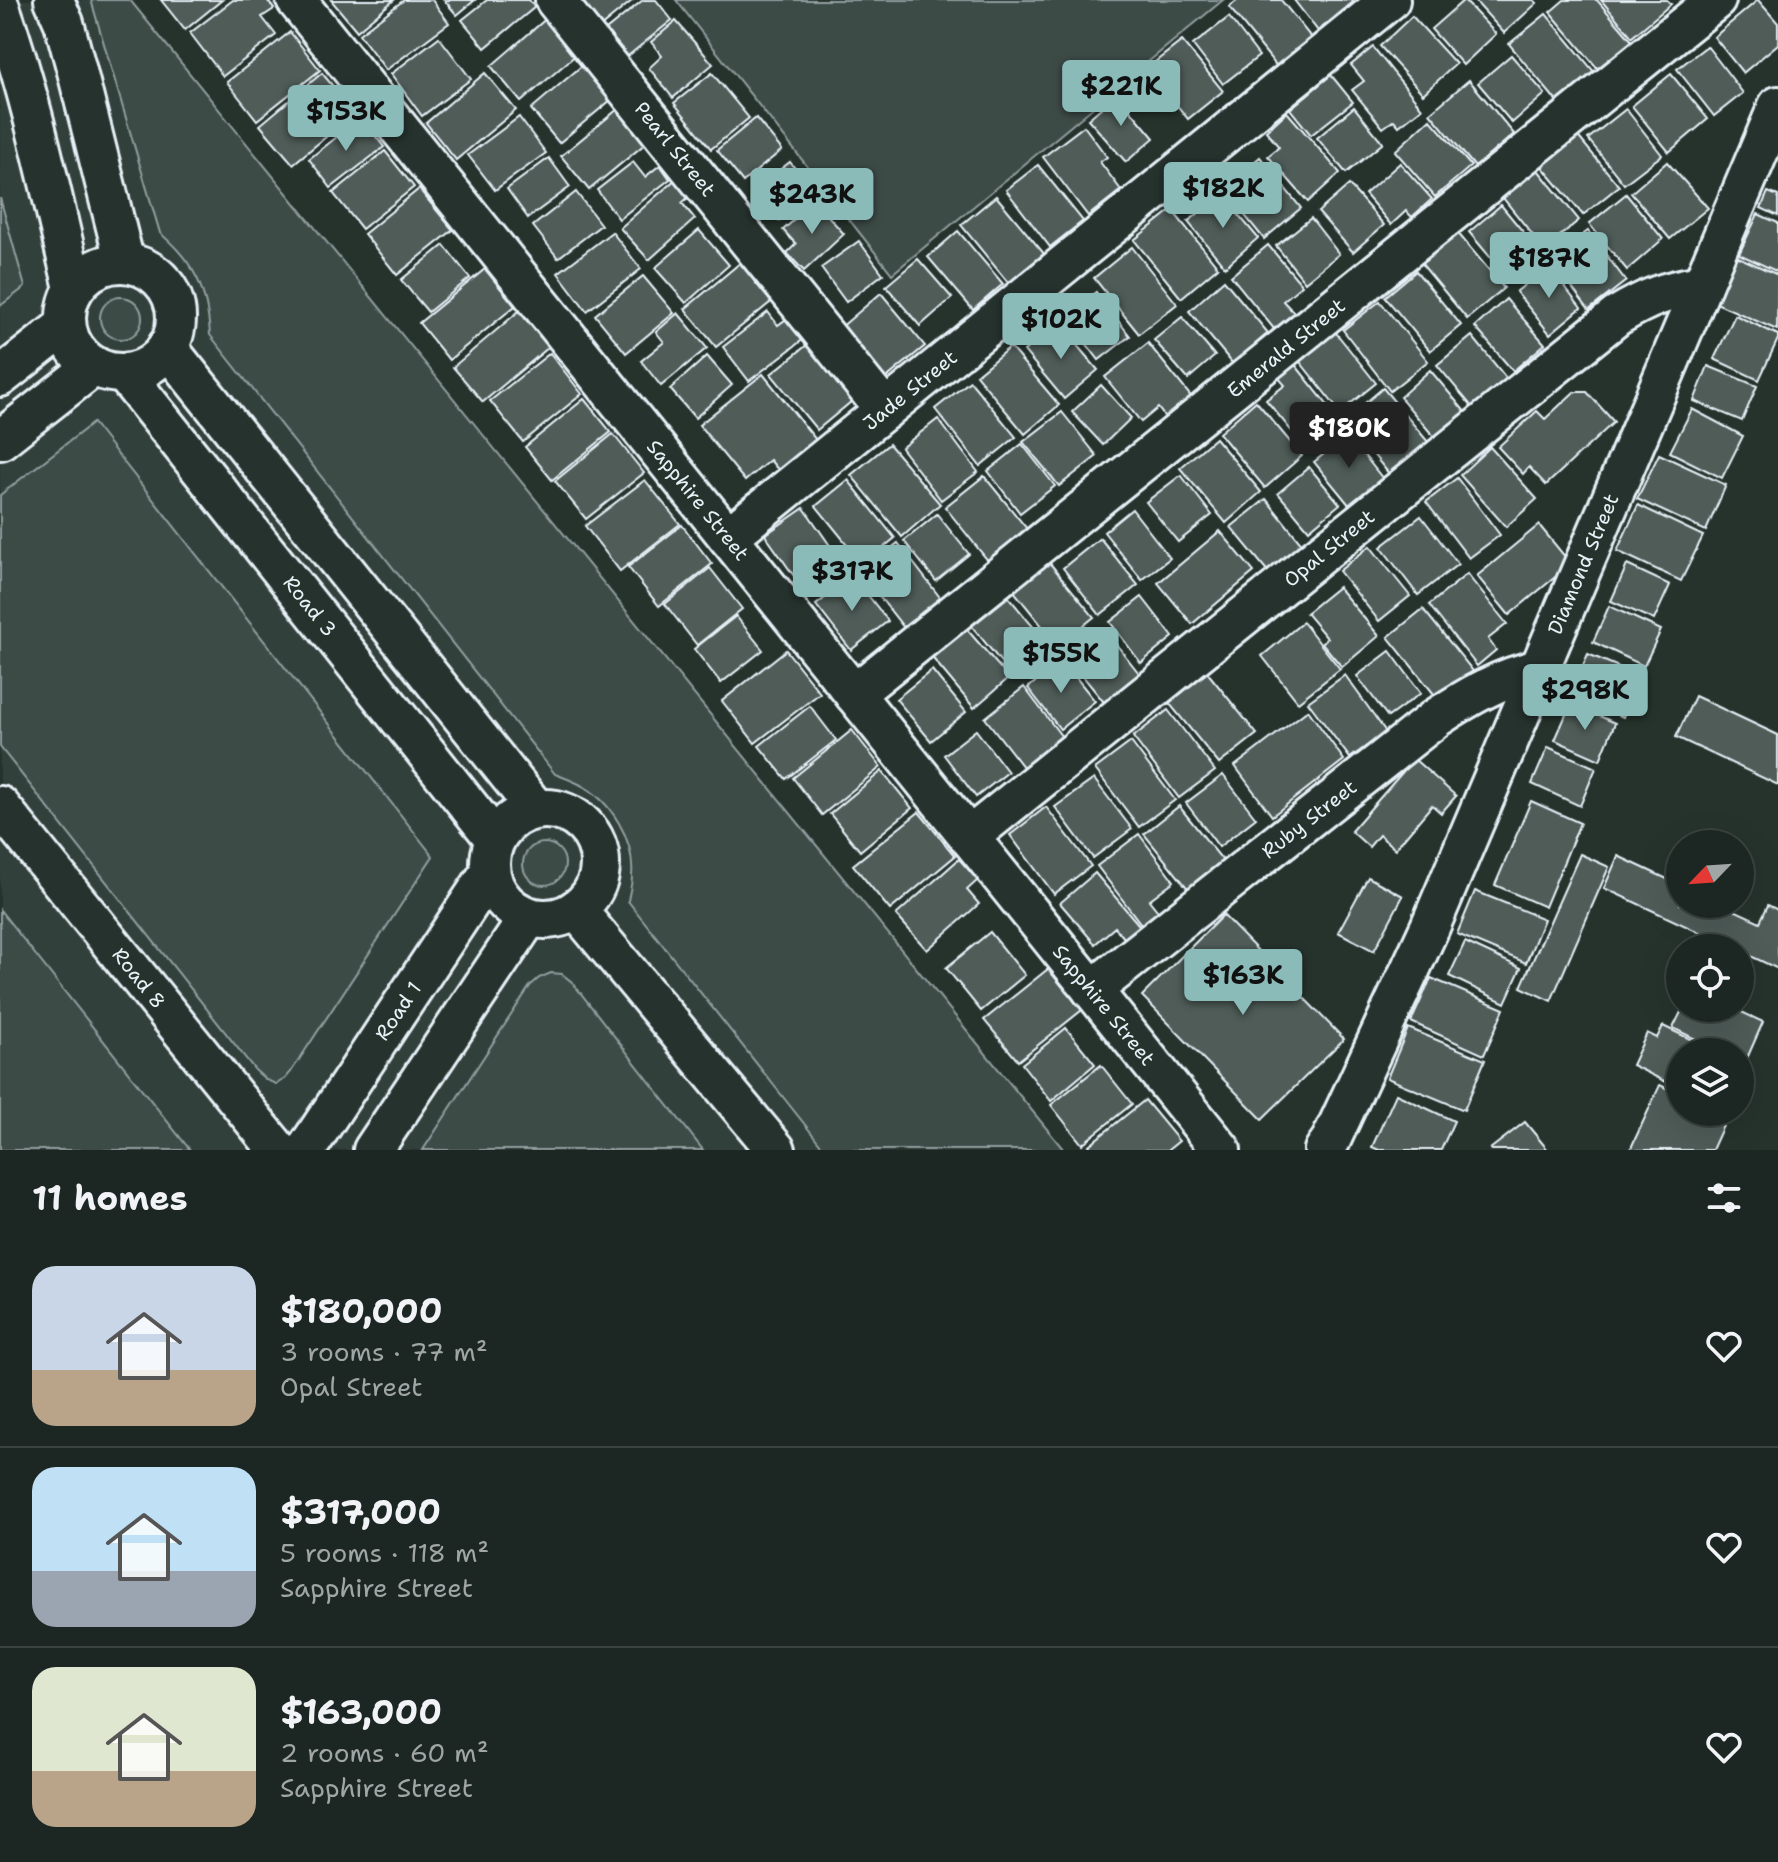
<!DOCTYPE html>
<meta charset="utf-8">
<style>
body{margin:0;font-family:"Shantell Sans",sans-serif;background:#29322f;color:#f1f3f6;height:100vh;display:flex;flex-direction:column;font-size:30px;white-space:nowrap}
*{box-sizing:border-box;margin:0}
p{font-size:26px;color:#a0a5a5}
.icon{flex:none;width:44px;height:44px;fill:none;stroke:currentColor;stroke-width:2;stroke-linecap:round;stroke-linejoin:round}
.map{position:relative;height:1150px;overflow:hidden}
.panel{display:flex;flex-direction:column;background:#1c2622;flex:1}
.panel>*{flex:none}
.needle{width:52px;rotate:245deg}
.controls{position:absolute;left:1666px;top:830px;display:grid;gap:16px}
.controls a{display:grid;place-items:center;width:88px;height:88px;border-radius:50%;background:#1c2622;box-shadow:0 8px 32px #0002,0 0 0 2px #3a4340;font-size:40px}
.price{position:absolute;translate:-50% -68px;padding:0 18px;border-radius:8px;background:#8bbbb9;color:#111;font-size:26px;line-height:52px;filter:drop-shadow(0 2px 4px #0008)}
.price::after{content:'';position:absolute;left:50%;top:48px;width:24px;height:18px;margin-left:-12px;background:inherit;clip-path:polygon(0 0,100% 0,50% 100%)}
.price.on{background:#222;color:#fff}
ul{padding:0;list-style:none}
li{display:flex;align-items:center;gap:24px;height:200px;padding:0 32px}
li+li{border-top:2px solid #3a4340}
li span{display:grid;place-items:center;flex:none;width:224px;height:160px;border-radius:24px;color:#555}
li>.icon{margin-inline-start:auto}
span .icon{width:96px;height:96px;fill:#fffc;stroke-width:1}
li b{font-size:34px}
h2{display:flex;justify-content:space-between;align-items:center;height:96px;padding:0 32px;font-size:34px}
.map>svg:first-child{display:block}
</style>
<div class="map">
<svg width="1778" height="1150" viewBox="0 0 1778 1150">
<rect width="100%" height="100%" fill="#26332d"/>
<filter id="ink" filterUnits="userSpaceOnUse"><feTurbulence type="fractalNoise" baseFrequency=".0125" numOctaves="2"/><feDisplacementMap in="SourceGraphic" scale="16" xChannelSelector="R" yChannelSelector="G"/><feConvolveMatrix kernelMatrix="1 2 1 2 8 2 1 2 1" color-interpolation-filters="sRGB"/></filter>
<g filter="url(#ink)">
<path fill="#333f3a" d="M0,0H130L1064,1150H0Z"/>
<g fill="#3e4b47" stroke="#939ea0" stroke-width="2">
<path d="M91,0H130L1064,1150H825L628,901C629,893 632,885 632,876C635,840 611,800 579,784C571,780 563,777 555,774L210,335C207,289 195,263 160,233Z"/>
<path d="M676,0H1223L892,274Z"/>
<path d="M0,198L25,287L0,306Z"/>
<circle cx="121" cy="318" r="21"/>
<path d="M93,423L433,856L291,1072L285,1079L276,1084L266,1080L255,1070L0,747V495Z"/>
<circle cx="544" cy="864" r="21"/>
<path d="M0,910L190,1150H0Z"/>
<path d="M551,973L562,974L572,982L703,1150H423L530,986L539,978Z"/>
</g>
<g fill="#505c59" stroke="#e8f1f8" stroke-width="2">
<path d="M161,0H222L185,30Z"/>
<path d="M233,0H267L274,9L262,17L276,35L223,76L190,33Z"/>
<path d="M331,0H394L357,31Z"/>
<path d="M404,0H432L449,23L386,70L359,34Z"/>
<path d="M444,0H475L457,15Z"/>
<path d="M487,0H529L535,7L485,48L462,20Z"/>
<path d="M577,0H633L600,27Z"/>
<path d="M643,0H656L672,20L628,56L606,30Z"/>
<path d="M1238,0H1281L1314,41L1279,69L1229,7Z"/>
<path d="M1294,0H1352L1353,2L1318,31Z"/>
<path d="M1464,0L1496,34L1463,65L1431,29Z"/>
<path d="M1474,0H1534L1537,3L1504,33Z"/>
<path d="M1564,0H1597L1632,41L1598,69L1550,12Z"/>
<path d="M1601,0H1667L1671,4L1632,37Z"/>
<path d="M1758,0L1778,23V44L1743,73L1714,37Z"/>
<path d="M1546,14L1596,74L1559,104L1509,44Z"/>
<path d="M1412,16L1456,64L1423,94L1380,46Z"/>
<path d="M1229,17L1259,56L1223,84L1193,45Z"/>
<path d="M547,18L578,53L521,102L491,66Z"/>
<path d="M676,21L713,64L673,98L649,68L662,56L651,42Z"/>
<path d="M290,32L320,70L257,120L227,82Z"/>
<path d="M439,37L471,79L422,116L391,74Z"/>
<path d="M1182,41L1223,91L1188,119L1168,94L1161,99L1141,73Z"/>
<path d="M1707,46L1743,93L1714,116L1677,69Z"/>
<path d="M1373,47L1422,108L1399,126L1394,120L1383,128L1352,90L1364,81L1351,65Z"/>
<path d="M1511,55L1545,94L1512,123L1478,83Z"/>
<path d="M584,64L612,99L559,143L531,109Z"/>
<path d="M322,73L355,113L293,164L260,125Z"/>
<path d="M485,73L516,110L456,160L426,123Z"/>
<path d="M712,73L749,118L711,149L674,103Z"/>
<path d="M1671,74L1708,119L1669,152L1632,106Z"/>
<path d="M1331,75L1353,102L1311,135L1290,109Z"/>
<path d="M1469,80L1514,134L1475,167L1430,113Z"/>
<path d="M1117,94L1154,138L1126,162L1088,119Z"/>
<path d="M1354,107L1383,143L1346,173L1317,138Z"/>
<path d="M618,109L646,143L589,190L561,156Z"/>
<path d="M1626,109L1662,155L1624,184L1588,139Z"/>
<path d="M1287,112L1340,173L1308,202L1268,156L1279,147L1266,131Z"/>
<path d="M519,117L546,153L495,190L468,155Z"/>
<path d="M361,118L384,147L331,188L309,159Z"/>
<path d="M756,118L782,150L743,182L717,150Z"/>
<path d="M1430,119L1471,166L1435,197L1395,151Z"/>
<path d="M1084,126L1107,157L1100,162L1121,190L1088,216L1043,157Z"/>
<path d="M1576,134L1619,186L1583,215L1540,164Z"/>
<path d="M385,151L414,187L362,229L333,193Z"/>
<path d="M1260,157L1301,208L1264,239L1216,180L1230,169L1236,177Z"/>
<path d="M549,158L570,187L528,218L507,189Z"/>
<path d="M633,162L645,177L660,165L670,179L619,219L597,190Z"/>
<path d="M790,162L814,192L779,221L754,190Z"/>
<path d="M1667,162L1708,208L1670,239L1631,193Z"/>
<path d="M1400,163L1432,199L1412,217L1406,211L1391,225L1365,194Z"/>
<path d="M1038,165L1083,221L1050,247L1006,190Z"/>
<path d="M1534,165L1579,220L1544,249L1499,193Z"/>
<path d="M677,178L692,194L682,203L695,219L649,260L620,228Z"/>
<path d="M1349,185L1384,225L1353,252L1318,212Z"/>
<path d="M419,189L453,230L397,275L364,234Z"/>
<path d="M576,192L601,225L558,258L533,226Z"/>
<path d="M1768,192L1778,196V216L1761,208Z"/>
<path d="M1221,194L1258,238L1225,267L1188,222Z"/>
<path d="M1626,194L1663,239L1627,270L1589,224Z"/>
<path d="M996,196L1045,255L1010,285L961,225Z"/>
<path d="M815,201L844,234L804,271L787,253L796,244L783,230Z"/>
<path d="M1501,205L1538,250L1506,276L1469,232Z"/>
<path d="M1172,210L1218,267L1181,298L1134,240Z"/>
<path d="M1758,214L1778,223V272L1739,254Z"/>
<path d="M1311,218L1339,254L1305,282L1276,246Z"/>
<path d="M699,230L729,265L686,303L655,268Z"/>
<path d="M958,231L1003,284L973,310L928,257Z"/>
<path d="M1588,231L1626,281L1589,310L1550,259Z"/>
<path d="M612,232L641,269L587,311L558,273Z"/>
<path d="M1457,232L1504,288L1467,319L1421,263Z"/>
<path d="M859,241L883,274L846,302L821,268Z"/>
<path d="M444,245L470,278L428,312L401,280Z"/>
<path d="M1268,245L1302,285L1283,301L1299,318L1279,335L1231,276Z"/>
<path d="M1132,247L1177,304L1139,334L1094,278Z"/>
<path d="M1736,256L1778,275L1777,330L1716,303Z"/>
<path d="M918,259L952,298L920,326L886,286Z"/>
<path d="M740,263L771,302L716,347L685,309Z"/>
<path d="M1548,266L1581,308L1550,334L1516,292Z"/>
<path d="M485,269L515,306L449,360L419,323Z"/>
<path d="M1416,271L1461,325L1430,351L1385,297Z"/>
<path d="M643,276L674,313L626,353L595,315Z"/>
<path d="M1224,280L1268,333L1233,364L1189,311Z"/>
<path d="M1096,292L1130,336L1099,360L1065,316Z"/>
<path d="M881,293L925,346L884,380L840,328Z"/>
<path d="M1506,299L1545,344L1513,371L1475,327Z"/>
<path d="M1380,301L1428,361L1390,391L1343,330Z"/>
<path d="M519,311L549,347L483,402L453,367Z"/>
<path d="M768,312L778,325L789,317L805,338L749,381L723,347Z"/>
<path d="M678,313L707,348L661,386L641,361L664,342L656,332Z"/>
<path d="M1735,315L1778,335V339L1759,380L1714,359Z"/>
<path d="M1182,317L1215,356L1188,379L1154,340Z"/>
<path d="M1058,323L1098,370L1064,399L1024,351Z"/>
<path d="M1333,329L1376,383L1340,412L1297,358Z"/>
<path d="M1472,336L1507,379L1473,408L1437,365Z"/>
<path d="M1148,343L1193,399L1167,420L1158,408L1141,422L1105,377Z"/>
<path d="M807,345L852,401L817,430L771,374Z"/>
<path d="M1010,347L1059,405L1025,434L976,375Z"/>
<path d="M550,353L582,394L523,442L490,401Z"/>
<path d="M707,356L732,385L695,418L670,389Z"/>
<path d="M1293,362L1342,423L1308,451L1266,400L1285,385L1277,376Z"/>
<path d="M1708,366L1757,386L1742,421L1694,401Z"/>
<path d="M1430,370L1466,413L1436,439L1400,397Z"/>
<path d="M763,374L817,441L780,472L770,460L745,481L699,425Z"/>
<path d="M970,381L1016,437L980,466L935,409Z"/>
<path d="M1101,385L1131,418L1103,445L1072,412Z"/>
<path d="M1383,388L1429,443L1390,475L1345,420Z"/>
<path d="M1574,392H1587L1614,422L1546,485L1529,467L1523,474L1498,447L1537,411L1545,419Z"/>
<path d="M584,399L611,432L552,480L525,447Z"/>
<path d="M1256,401L1302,456L1265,488L1219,433Z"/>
<path d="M1692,409L1743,436L1722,478L1670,452Z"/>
<path d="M1062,412L1097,456L1059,486L1023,442Z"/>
<path d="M938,419L978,472L941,500L901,448Z"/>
<path d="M613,434L644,473L586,519L555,481Z"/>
<path d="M1348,435L1383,479L1350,506L1314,462Z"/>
<path d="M1215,438L1261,492L1226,523L1180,468Z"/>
<path d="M889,444L940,504L902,537L851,475Z"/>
<path d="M1022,444L1055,486L1020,513L988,471Z"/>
<path d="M1490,447L1537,499L1506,527L1460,475Z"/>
<path d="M1659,454L1726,485L1706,531L1637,499Z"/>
<path d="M1309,467L1340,504L1309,530L1278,493Z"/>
<path d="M1181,475L1212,515L1178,542L1146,502Z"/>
<path d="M984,476L1028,530L989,562L945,507Z"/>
<path d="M1457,478L1500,535L1469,558L1426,502Z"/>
<path d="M645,480L680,524L620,571L585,526Z"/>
<path d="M848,480L895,538L863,564L816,506Z"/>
<path d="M1266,499L1303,545L1269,573L1231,527Z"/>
<path d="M1638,505L1703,536L1681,581L1617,551Z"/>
<path d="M804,508L847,570L809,597L765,535Z"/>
<path d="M1132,509L1170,558L1142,580L1104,532Z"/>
<path d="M937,514L969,554L936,581L904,541Z"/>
<path d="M1421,516L1458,564L1418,595L1381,547Z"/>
<path d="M682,525L712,564L659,606L628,567Z"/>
<path d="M1539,525L1571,564L1509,615L1477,576Z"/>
<path d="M1220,531L1254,572L1192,624L1158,583Z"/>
<path d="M1100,538L1138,585L1100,615L1063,568Z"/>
<path d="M898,543L942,600L905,629L860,572Z"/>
<path d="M1370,546L1410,596L1379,621L1339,571Z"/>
<path d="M1048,561L1094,617L1058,646L1013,590Z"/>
<path d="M1627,565L1670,585L1654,620L1611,601Z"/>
<path d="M710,568L742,609L697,645L665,604Z"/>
<path d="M1467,574L1507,624L1488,639L1496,650L1477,666L1429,605Z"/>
<path d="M853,576L888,621L851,650L816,605Z"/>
<path d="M1338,587L1379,636L1342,667L1322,643L1327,638L1306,613Z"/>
<path d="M1006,594L1050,647L1014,678L970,624Z"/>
<path d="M1142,597L1173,637L1141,663L1110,622Z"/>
<path d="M1609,606L1661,630L1644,666L1593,642Z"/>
<path d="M1423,609L1473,671L1438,699L1388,637Z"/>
<path d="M736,616L763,650L721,683L694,649Z"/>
<path d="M1303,622L1340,669L1298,702L1262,656Z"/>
<path d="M964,626L1009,678L974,708L930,655Z"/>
<path d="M1105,630L1142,677L1107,706L1069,659Z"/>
<path d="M786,650L820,693L755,743L722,701Z"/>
<path d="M1390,651L1421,693L1388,717L1357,676Z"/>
<path d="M1588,654L1640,676L1623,717L1570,694Z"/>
<path d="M1062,660L1095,701L1060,729L1028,688Z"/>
<path d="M932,670L966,712L931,741L896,699Z"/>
<path d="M1207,672L1257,734L1219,764L1169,703Z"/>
<path d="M1345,675L1386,732L1350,758L1308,702Z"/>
<path d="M1024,687L1062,737L1024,768L985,718Z"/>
<path d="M1695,696L1778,735V785L1676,737Z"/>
<path d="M1571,703L1615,723L1600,760L1555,740Z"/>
<path d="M810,706L836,740L786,779L759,746Z"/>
<path d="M1168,710L1215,771L1179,798L1133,737Z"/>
<path d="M1308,710L1344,760L1272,816L1235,766Z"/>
<path d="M852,730L881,767L822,815L793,778Z"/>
<path d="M976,730L1008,772L976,797L944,755Z"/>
<path d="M1131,742L1175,800L1139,827L1095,769Z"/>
<path d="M1548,747L1596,768L1580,806L1532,784Z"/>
<path d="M1414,759L1456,796L1441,813L1432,805L1395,849L1379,835L1369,847L1351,831Z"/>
<path d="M882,771L912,808L860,851L830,814Z"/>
<path d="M1223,775L1256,818L1219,847L1186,803Z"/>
<path d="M1094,779L1132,829L1093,858L1055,807Z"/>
<path d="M1531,801L1580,823L1545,907L1495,885Z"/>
<path d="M1179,806L1224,862L1189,890L1144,834Z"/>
<path d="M1046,807L1091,866L1054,894L1010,835Z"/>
<path d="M919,812L955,856L890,910L853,865Z"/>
<path d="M1139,834L1174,881L1149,900L1161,915L1144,928L1097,866Z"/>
<path d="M1580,854L1609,867L1551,1001L1521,987Z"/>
<path d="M1618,856L1680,885V904H1721L1760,922L1768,905L1778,910V969L1740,951V948H1733L1604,888Z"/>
<path d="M959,859L978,880L967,890L979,904L927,950L896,915Z"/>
<path d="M1095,873L1144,931L1129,944L1115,927L1095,944L1060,903Z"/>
<path d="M1368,877L1403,896L1374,951L1338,932Z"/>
<path d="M1475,891L1544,919L1526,963L1457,934Z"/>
<path d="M1223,915L1344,1039L1262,1119L1142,996Z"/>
<path d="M990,932L1025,975L981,1011L946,968Z"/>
<path d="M1465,942L1521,968L1505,1003L1449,976Z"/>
<path d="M1048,969L1082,1010L1018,1061L984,1020Z"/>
<path d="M1431,978L1504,1009L1484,1055L1411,1022Z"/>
<path d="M1683,1008H1733L1763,1022L1745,1063L1740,1061V1052H1722L1673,1028Z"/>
<path d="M1663,1026L1715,1051L1680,1052V1089L1632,1065L1647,1033L1657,1038Z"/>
<path d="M1066,1028L1095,1064L1051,1101L1022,1064Z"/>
<path d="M1408,1028L1485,1060L1464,1110L1387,1078Z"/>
<path d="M1101,1065L1132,1104L1082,1144L1051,1105Z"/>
<path d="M1660,1085L1680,1095V1112H1716L1727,1117L1712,1150H1630Z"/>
<path d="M1396,1094L1454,1121L1441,1150H1379L1372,1147Z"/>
<path d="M1145,1100L1179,1141L1168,1150H1093L1089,1145Z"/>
<path d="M1525,1122L1548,1150H1491L1490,1149Z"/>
</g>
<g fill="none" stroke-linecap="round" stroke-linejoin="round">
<defs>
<g id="minor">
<path d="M54,0L64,23L77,71L125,263"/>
<path d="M296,0L1221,1150"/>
<path d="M555,0L885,410"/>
<path d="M0,7C32,98 51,194 74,288"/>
<circle cx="121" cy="318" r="55"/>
<path d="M167,347L536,809"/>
<path d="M124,373L495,839"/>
<path d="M0,377L66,325"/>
<path d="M0,440L94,366"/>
<path d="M728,537L1390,0"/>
<path d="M854,694L1716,0"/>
<path d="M0,806L278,1150"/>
<circle cx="545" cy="864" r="55"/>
<path d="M969,837L1617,316C1649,297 1665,291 1702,285"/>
<path d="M576,909L776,1150"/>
<path d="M1092,990L1436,718C1469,696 1500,678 1539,669"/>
<path d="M306,1150L490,872"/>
<path d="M373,1150L529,917"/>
<path d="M1324,1150L1331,1140L1430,927L1778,106"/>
</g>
</defs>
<use href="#minor" stroke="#e8f1f8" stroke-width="44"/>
<use href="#minor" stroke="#26332d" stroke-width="38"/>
</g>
</g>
<g text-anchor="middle" stroke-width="7" stroke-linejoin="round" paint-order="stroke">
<g font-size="20" fill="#e8f1f8" stroke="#26332d">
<text transform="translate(675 149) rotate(51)" y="7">Pearl Street</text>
<text transform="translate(1286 348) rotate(-39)" y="7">Emerald Street</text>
<text transform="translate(910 390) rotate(-39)" y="7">Jade Street</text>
<text transform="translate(698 500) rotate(51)" y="7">Sapphire Street</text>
<text transform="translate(1329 548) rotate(-39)" y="7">Opal Street</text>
<text transform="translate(1583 564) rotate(-67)" y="7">Diamond Street</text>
<text transform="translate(310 606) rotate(51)" y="7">Road 3</text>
<text transform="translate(1309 819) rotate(-38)" y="7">Ruby Street</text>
<text transform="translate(139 978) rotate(51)" y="7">Road 8</text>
<text transform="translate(1104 1005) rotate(51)" y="7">Sapphire Street</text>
<text transform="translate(398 1011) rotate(-56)" y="7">Road 1</text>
</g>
</g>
</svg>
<div class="controls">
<a><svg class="needle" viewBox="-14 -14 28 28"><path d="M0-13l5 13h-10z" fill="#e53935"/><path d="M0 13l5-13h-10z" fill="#a0a5a5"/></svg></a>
<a><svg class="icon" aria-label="locate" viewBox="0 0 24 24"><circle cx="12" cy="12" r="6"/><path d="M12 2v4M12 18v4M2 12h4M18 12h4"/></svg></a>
<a><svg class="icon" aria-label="layers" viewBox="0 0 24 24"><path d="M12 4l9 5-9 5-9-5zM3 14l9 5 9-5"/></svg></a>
</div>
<b class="price" style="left:1121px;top:128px">$221K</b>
<b class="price" style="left:346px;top:153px">$153K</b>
<b class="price" style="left:1223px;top:230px">$182K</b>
<b class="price" style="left:812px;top:236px">$243K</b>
<b class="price" style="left:1549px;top:300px">$187K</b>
<b class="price" style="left:1061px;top:361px">$102K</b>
<b class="price on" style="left:1349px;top:470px">$180K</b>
<b class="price" style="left:852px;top:613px">$317K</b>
<b class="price" style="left:1061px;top:695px">$155K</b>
<b class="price" style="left:1585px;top:732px">$298K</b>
<b class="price" style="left:1243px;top:1017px">$163K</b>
</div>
<section class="panel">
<h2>11 homes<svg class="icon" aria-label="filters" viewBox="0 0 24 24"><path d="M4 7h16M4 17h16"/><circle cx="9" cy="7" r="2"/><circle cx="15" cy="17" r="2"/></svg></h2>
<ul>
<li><span style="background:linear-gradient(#c9d6e8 65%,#b9a48a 0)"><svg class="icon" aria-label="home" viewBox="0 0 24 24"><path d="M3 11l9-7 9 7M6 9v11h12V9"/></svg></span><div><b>$180,000</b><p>3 rooms · 77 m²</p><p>Opal Street</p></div><svg class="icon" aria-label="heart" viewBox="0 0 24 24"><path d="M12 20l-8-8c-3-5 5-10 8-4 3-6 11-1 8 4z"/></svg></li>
<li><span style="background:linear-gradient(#bfe0f5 65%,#9aa5b1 0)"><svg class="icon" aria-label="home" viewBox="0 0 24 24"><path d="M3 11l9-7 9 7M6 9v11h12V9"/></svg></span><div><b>$317,000</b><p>5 rooms · 118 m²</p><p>Sapphire Street</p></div><svg class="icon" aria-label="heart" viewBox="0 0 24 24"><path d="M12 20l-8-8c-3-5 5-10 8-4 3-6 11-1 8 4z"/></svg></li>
<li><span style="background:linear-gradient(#dfe7d0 65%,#b9a48a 0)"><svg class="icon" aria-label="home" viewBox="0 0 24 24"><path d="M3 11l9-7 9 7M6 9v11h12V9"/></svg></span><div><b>$163,000</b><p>2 rooms · 60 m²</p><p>Sapphire Street</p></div><svg class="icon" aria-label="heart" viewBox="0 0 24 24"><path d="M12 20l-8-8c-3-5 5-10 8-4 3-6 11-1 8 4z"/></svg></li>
</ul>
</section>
